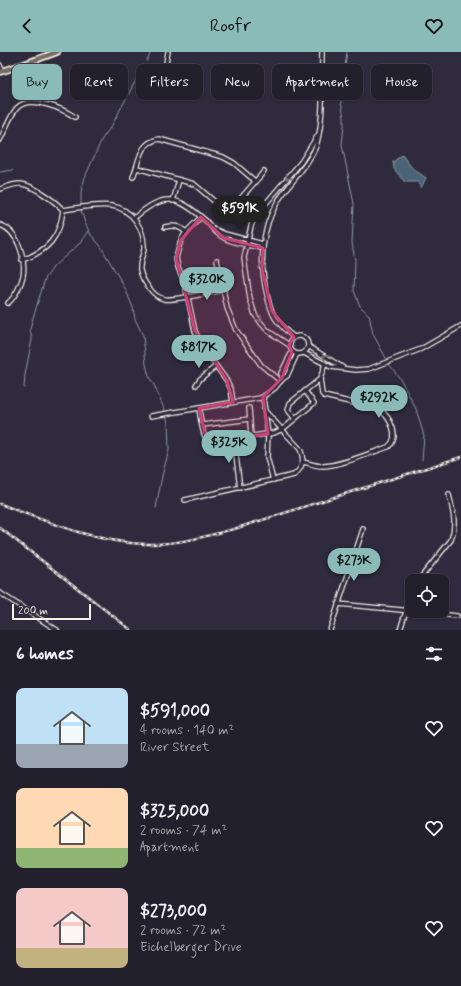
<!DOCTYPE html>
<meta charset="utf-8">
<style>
body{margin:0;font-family:Mynerve,sans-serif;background:#2f2d3a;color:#f1f3f6;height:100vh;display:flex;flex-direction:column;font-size:15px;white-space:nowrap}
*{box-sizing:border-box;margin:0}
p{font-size:13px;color:#a3a3aa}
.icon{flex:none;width:22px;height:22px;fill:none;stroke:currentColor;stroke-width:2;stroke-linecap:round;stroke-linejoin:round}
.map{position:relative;height:578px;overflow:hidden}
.details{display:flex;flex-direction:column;background:#23202e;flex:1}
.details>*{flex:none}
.hud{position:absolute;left:12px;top:12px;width:437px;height:36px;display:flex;gap:8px}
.fabs{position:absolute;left:405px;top:522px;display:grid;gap:8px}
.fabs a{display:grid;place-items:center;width:44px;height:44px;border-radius:8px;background:#23202e;box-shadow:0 1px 3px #0004,0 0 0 1px #403e4a;font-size:20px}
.scale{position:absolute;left:12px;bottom:10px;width:79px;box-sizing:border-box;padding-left:4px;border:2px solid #f4f1e8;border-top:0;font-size:11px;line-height:14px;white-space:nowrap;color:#f4f1e8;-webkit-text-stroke:3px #2f2a3d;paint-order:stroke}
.price{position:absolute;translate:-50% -34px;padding:0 9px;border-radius:14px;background:#8bbbb9;color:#111;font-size:13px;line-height:26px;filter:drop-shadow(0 1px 2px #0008)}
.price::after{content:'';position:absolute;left:50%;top:24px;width:12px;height:9px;margin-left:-6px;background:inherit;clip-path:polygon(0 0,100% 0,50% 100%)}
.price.selected{background:#222;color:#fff}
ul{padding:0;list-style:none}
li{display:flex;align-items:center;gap:12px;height:100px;padding:0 16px}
li span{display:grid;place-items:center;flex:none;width:112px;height:80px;border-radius:8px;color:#555}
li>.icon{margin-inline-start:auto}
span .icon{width:48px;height:48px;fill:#fffc;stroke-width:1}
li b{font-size:17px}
h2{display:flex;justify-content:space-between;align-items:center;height:48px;padding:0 16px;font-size:17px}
.pill{padding:0 14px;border-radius:8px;background:#23202e;box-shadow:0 1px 3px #0004,0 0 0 1px #403e4a;font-size:14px;line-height:36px}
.pill.selected{background:#8bbbb9;color:#111}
header{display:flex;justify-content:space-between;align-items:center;height:52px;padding:0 16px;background:#8bbbb9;color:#111;font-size:18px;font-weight:600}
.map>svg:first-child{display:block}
</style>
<header><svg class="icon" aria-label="back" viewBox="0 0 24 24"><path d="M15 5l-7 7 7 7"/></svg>Roofr<svg class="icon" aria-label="heart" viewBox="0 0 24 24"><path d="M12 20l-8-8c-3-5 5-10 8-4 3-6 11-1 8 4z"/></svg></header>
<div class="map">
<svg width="461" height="578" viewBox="0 0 461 578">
<rect width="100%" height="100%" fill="#2f2a3d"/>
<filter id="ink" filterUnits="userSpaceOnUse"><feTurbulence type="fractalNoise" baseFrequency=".025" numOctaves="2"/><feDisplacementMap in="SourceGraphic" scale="8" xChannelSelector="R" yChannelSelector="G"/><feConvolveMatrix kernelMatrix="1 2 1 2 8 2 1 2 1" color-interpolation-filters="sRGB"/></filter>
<g filter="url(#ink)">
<path fill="#4c6376" stroke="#8f9ca4" d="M402,103L413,117L426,126L421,136L418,130H405L394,117L393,110Z"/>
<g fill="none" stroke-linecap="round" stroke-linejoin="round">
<g stroke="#8f9ca4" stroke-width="1">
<path d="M347,0L344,21L339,40L344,65V73L342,93L354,152L352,191L355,208L354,239L360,254L369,263L373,282L387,308"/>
<path d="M147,9L151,0"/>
<path d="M0,120L13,118"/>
<path d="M81,153V140L85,125L102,87L112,73L144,13"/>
<path d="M81,158L85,171L91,183L100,193L125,236L133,256L135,267L143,284L146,312L149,325L154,333L165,359"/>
<path d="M389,312L401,328L416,357L424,384L422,408"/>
<path d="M24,336L25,323L32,287L30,278L32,269L45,227L54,214L79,192L88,179"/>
<path d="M156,456L162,424L169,398L168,371L166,363"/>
</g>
<defs>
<g id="minor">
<path d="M0,13L2,19"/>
<path d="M165,17L168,0"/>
<path d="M0,88C5,79 11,61 18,55C31,43 63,57 75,65"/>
<path d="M137,116L194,132L228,161L261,123L264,119"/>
<path d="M133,125C140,109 138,91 159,87L223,105L234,111L256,130"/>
<path d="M0,137C7,135 15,131 21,132C33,133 56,150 63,158C60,185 48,199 22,208"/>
<path d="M173,149L179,128"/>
<path d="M63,158C79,156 96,152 112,154C132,157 145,177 144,197C143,204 139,210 140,218C142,228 153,245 164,247C174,249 212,240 224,238"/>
<path d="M201,165L186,180L181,188L176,206L178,215L185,232L195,279L201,293L227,329L231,337L233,350"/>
<path d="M134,166C164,140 177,143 206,169C211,174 215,181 221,184C231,191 251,194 263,196"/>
<path d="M0,173C18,178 26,207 23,224C21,233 15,245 8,251"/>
<path d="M165,175C174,173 179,174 186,180"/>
<path d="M216,178L225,182L263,192"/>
<path d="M217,208L227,256L236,278L261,313L280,329"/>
<circle cx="299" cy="293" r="9"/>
<path d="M294,285C287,280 280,273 275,266C271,259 269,251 267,243C259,211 261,177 278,149C289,132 312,109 317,91C325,61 321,30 322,0"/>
<path d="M289,293L268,279L261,271L255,263L250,247L244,206L251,174L256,163L301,110L318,83"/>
<path d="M308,294L342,315"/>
<path d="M304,301L331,315L356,318L369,317L421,297L461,274"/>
<path d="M282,326L281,321L292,300"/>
<path d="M196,333L200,327L216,314"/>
<path d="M263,345L268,382L267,405L273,428"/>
<path d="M199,356C200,363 202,381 206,386C208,389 213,389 216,389L274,381L283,377L314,351L305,339"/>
<path d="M249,356L251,385"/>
<path d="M151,364L260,346C266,343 270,340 275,336C279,332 281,327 287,324L297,302"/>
<path d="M295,367L288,358L290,351L320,327"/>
<path d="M202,373L250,367"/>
<path d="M234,387L240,436"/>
<path d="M303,410C309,411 315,414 322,414C340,414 370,401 388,395C401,385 390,365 379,357L324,344L322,342L320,327L325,312"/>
<path d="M185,448L294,423C303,416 305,408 300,397L264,358"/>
<path d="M418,529L451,488C457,472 453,459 449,443"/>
<path d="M0,541L57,578"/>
<path d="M338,552L412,559"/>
<path d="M414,559L457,564"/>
<path d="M330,578L363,477"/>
<path d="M400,578L412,540"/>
</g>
<path id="major" d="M0,20L27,11L57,0"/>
</defs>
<use href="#minor" stroke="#f4f1e8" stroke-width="6"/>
<use href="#major" stroke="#f4f1e8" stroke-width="8"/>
<use href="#minor" stroke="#2f2a3d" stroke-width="3.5"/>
<use href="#major" stroke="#756964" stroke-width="4.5"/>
<defs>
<g id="rail">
<path d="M0,452C46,469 94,490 144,492C175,493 204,485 234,477L461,405"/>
<path d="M0,476L131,578"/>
</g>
</defs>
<use href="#rail" stroke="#f4f1e8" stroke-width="2.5"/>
<use href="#rail" stroke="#2f2a3d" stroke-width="1" stroke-dasharray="3" stroke-linecap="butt"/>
</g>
<defs><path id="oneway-chevron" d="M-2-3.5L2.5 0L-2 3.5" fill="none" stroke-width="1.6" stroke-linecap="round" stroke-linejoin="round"/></defs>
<g stroke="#747079">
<use href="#oneway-chevron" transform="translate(288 125) rotate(132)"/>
<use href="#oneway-chevron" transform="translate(262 214) rotate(-95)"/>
<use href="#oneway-chevron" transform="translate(259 267) rotate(57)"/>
<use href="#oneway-chevron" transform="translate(325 305) rotate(-148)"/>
</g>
</g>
<path fill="#cc4377" fill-opacity="0.2" stroke="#cc4377" stroke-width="3" stroke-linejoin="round" d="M201,165L224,186L263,196L262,217L272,259L294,285L289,293L292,300L282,326L263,345L268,382L216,389L206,386L199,356L233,350L227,329L195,279L176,206L181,188Z"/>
</svg>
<div class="fabs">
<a><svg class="icon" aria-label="locate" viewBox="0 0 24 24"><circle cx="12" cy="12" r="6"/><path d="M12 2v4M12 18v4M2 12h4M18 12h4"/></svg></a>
</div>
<div class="scale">200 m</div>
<b class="price selected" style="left:240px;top:178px">$591K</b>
<b class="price" style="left:207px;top:249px">$320K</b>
<b class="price" style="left:199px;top:317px">$817K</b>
<b class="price" style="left:379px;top:367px">$292K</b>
<b class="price" style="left:229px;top:412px">$325K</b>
<b class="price" style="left:354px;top:530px">$273K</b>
<div class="hud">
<a class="pill selected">Buy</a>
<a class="pill">Rent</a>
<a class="pill">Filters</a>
<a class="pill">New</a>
<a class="pill">Apartment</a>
<a class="pill">House</a>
</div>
</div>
<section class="details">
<h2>6 homes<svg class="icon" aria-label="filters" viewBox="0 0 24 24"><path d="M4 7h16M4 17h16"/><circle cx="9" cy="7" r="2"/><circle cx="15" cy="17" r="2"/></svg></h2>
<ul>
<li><span style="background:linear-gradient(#bfe0f5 70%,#9aa5b1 0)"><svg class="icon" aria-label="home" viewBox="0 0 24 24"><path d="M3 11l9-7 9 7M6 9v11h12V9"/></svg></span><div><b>$591,000</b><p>4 rooms · 140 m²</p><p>River Street</p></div><svg class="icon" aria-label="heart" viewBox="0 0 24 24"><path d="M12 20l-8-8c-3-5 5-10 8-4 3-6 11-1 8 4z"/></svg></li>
<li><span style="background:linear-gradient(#ffd9b3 75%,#8fb573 0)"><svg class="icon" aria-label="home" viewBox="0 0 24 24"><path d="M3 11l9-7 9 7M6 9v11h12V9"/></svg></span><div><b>$325,000</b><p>2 rooms · 74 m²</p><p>Apartment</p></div><svg class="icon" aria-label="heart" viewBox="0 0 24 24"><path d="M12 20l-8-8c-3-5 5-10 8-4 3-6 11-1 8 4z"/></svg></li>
<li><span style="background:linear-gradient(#f6c9c9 75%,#c2b280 0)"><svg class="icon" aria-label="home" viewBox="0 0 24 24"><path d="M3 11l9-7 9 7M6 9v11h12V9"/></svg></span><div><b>$273,000</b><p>2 rooms · 72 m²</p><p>Eichelberger Drive</p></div><svg class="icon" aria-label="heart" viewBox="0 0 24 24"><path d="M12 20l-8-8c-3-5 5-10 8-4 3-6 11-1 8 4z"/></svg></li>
</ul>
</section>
